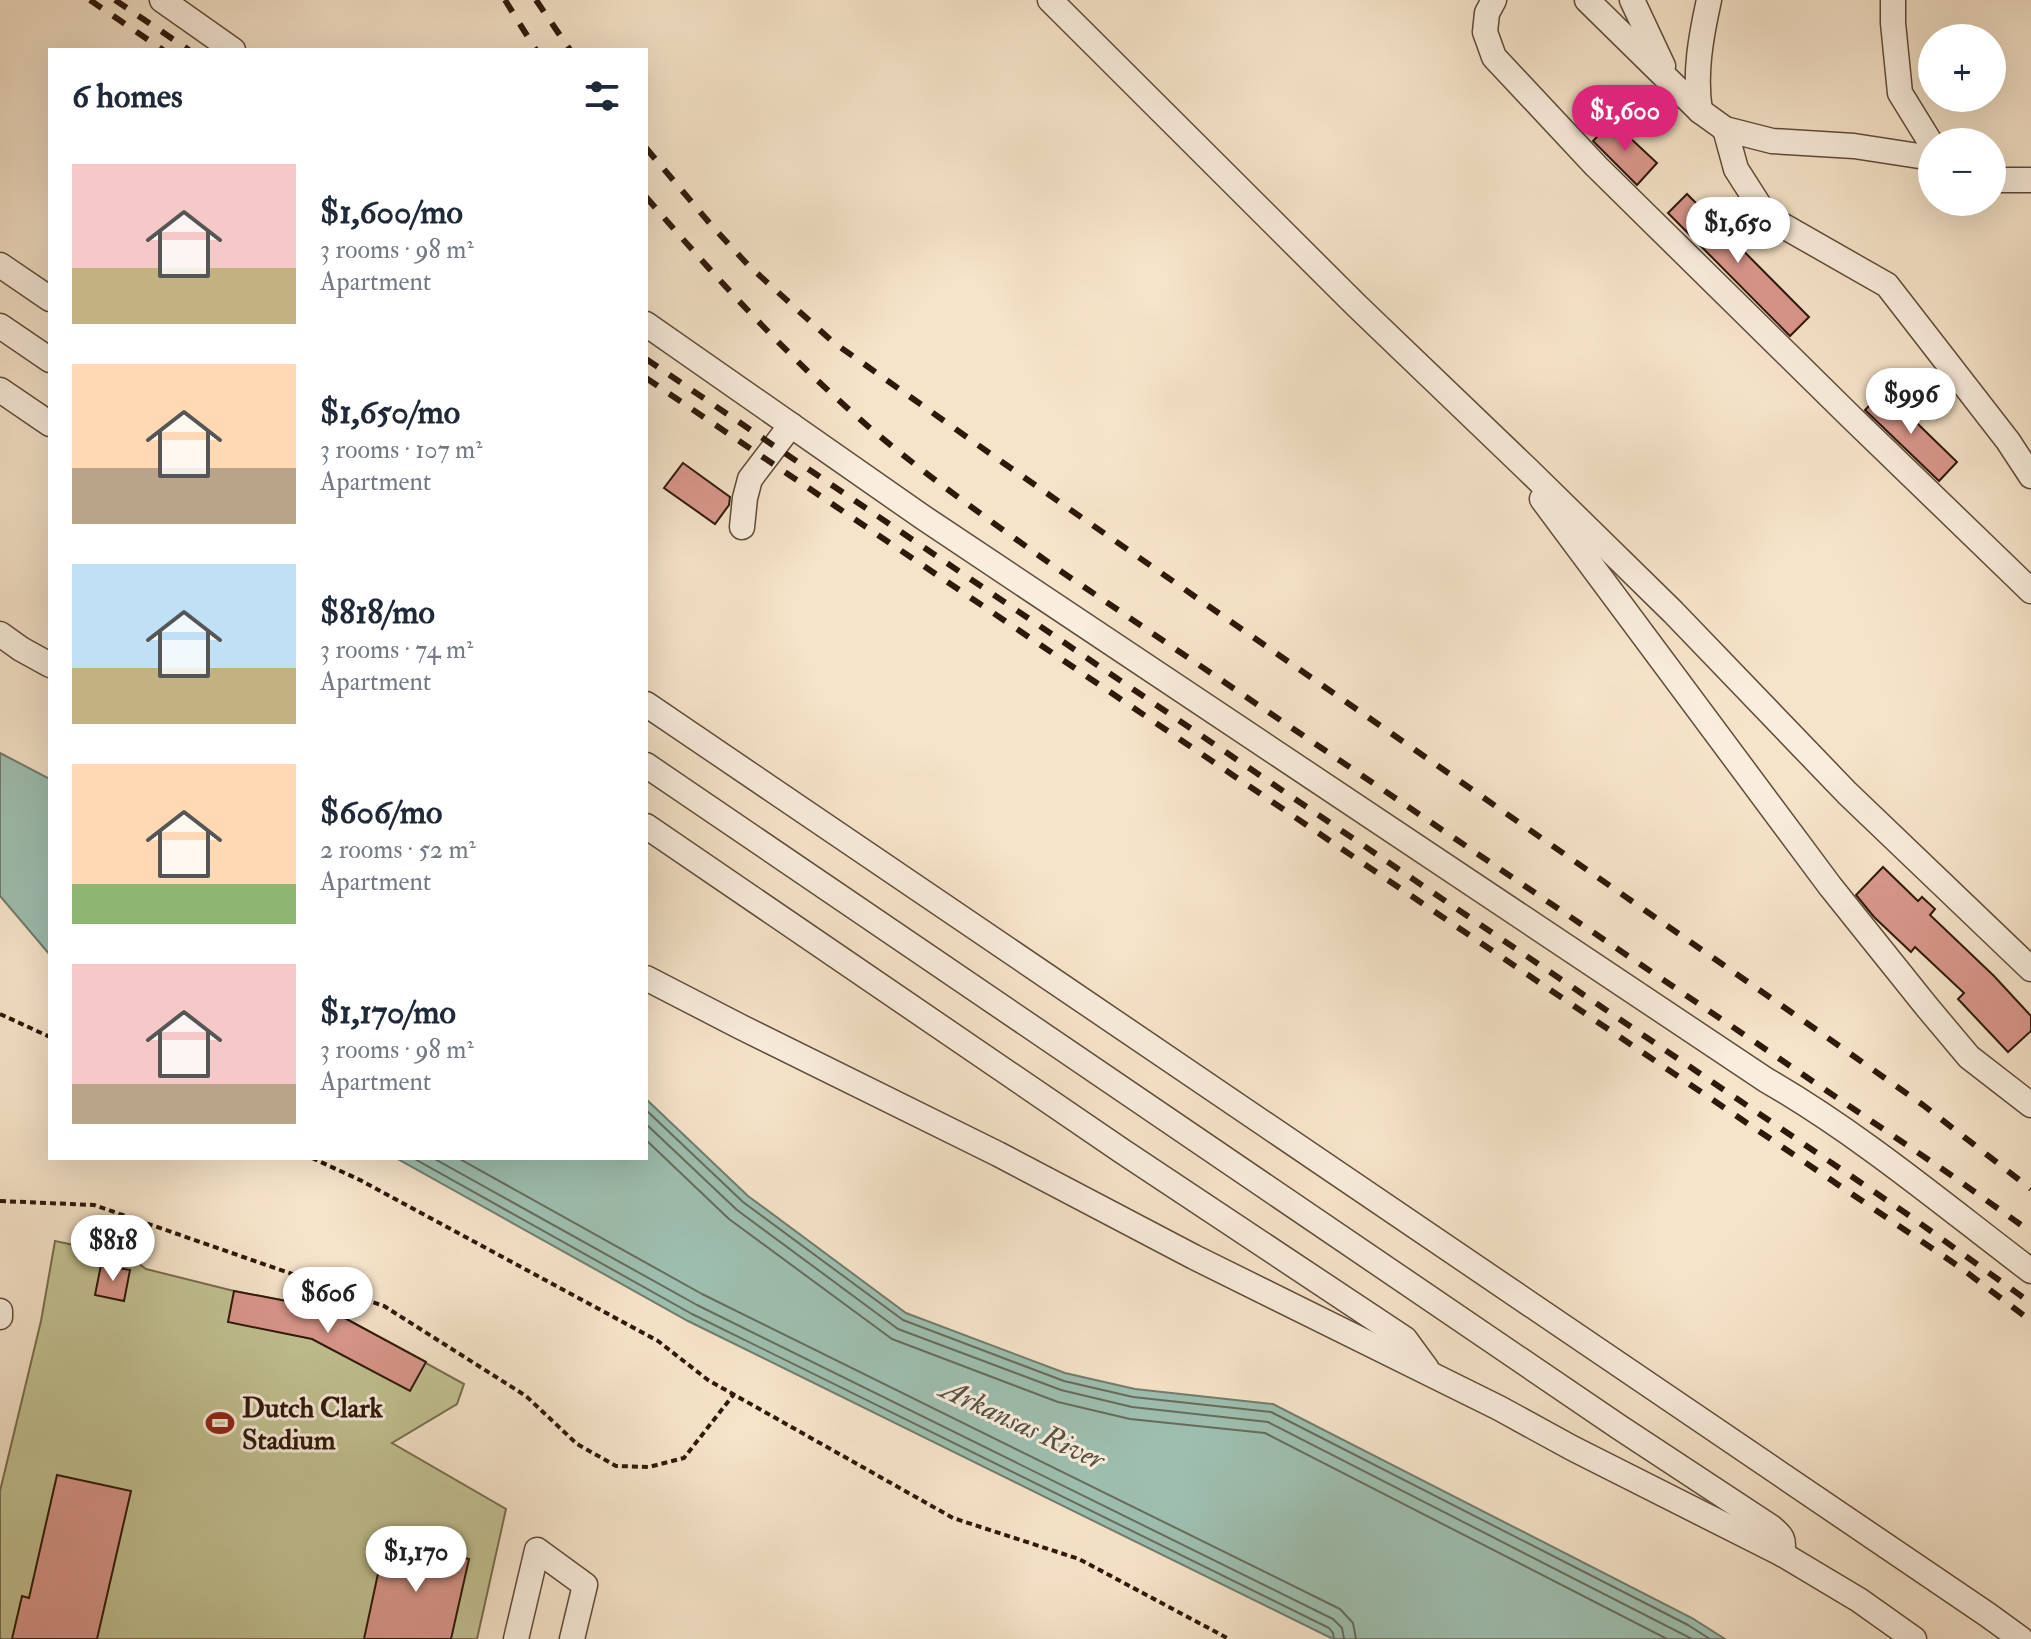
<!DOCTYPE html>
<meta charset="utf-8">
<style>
body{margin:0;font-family:"IM FELL Double Pica",serif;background:#f2f2f3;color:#1f2937;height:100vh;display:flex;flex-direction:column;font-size:30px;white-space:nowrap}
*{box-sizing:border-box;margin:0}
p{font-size:26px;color:#747a83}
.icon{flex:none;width:44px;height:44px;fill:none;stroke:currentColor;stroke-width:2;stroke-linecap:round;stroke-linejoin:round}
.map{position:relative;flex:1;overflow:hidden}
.details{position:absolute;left:48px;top:48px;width:600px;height:1112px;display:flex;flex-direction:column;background:#fff;border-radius:0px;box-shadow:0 8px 32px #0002}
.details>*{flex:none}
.buttons{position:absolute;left:1918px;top:24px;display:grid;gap:16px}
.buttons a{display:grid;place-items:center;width:88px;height:88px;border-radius:50%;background:#fff;box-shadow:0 8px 32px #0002;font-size:40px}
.price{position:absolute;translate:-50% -68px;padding:0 18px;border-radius:28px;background:#fff;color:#222;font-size:26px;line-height:52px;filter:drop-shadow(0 2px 4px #0008)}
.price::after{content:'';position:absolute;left:50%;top:48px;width:24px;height:18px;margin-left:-12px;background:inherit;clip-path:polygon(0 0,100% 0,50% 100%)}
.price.current{background:#db2777;color:#fff}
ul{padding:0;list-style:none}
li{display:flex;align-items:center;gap:24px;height:200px;padding:0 24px}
li span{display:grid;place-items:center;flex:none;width:224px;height:160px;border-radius:0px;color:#555}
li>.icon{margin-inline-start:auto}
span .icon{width:96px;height:96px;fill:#fffc;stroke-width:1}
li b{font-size:34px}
h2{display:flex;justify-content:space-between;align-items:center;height:96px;padding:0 24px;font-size:34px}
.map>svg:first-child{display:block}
</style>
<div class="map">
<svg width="2031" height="1639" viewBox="0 0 2031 1639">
<rect width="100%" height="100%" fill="#f6e4ca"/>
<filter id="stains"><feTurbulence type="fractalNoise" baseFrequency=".0025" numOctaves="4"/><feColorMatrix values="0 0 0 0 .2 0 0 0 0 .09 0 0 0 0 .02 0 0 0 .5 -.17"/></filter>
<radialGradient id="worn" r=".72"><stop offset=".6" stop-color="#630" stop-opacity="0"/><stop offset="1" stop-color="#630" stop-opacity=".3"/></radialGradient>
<path fill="#c2c293" stroke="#786d4e" stroke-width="2" d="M55,1241L130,1257L146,1269L234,1291L328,1309L464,1384L457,1404L392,1443L506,1509L477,1639H0V1491L41,1321Z"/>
<g fill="#9ebfb0" stroke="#717c6e" stroke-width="2">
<path d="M0,753L50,779V955L0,896Z"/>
<path d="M646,1099L748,1196L906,1313L1065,1373L1135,1389L1273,1404L1692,1618L1725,1639H1333L688,1321L396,1158H646Z"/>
</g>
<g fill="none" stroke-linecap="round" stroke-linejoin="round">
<g stroke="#666c5d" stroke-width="2">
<path d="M646,1110L743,1202L903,1320L1064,1381L1133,1397L1271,1412L1688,1625L1710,1639"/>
<path d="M646,1124L737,1210L898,1329L1061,1390L1132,1407L1268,1422L1692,1639"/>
<path d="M646,1140L729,1219L892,1339L1058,1402L1130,1419L1265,1433L1667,1639"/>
<path d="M413,1158L692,1314L1329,1628L1333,1633L1334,1639"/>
<path d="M433,1158L697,1305L1333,1619L1342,1628L1344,1639"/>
<path d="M458,1158L702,1294L1340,1609L1353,1623L1356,1639"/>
</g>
</g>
<g fill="#da988d" stroke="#2e180a" stroke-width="2">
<path d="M1612,121L1657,163L1637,185L1593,141Z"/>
<path d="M1687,194L1809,317L1790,336L1668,213Z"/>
<path d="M1884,391L1957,462L1939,481L1865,410Z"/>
<path d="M683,463L730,497L729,505L715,524L664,488Z"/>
<path d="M1883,867L1918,901L1922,897L1935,909L1930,915L1994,976L2031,1016V1031L2008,1052L1958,999L1964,993L1915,947L1911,952L1874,917L1856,895Z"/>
<path d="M101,1265L130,1270L124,1301L95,1295Z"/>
<path d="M234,1291L328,1309L426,1362L410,1391L312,1339L228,1322Z"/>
<path d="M57,1475L131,1491L97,1639H12L22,1596L29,1598Z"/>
<path d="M385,1541L469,1559L451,1639H364Z"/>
</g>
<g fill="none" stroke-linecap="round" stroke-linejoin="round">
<defs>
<g id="minor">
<path d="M162,0L233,50"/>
<path d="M1050,0L1357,306L1527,469L1673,612L1847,793L2031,969"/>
<path d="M1494,0L1487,13L1485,32L1494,57L1596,166L1852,418L2031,591"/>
<path d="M1587,0L1700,111L1725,129L1772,141L1854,146L1932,158"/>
<path d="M1632,0L1663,66"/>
<path d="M1893,0V23L1900,93L1932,145"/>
<path d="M1700,111C1694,74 1701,36 1709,0"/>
<path d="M1725,129L1736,169L1766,216L1887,285L2008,441L2031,476"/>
<path d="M1992,180H2031"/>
<path d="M0,265L50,299"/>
<path d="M646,324L924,518L1766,1080C1861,1135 1944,1205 2031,1271"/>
<path d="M0,326L50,360"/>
<path d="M0,390L50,424"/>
<path d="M1542,499L1830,886L1927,1007L1969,1057L2031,1105"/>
<path d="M742,527L745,498L750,479L791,425"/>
<path d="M0,634L21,649L50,665"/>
<path d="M646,704L1988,1615L2021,1639"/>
<path d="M646,765L1619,1427L1771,1527C1782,1536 1785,1539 1782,1554"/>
<path d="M646,826L1122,1151L1405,1339L1427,1369"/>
<path d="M646,978L741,1027L998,1154L1194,1257L1499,1408L1572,1448L1782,1554L1859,1600L1914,1639"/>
<path d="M0,1311V1317"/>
<path d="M516,1639L537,1550L585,1585L572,1639"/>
</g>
</defs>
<use href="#minor" stroke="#604b3a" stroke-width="27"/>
<g stroke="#2e180a" stroke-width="4" stroke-dasharray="6 4" stroke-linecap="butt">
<path d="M0,1014L50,1037"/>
<path d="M312,1158L360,1180L658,1341L708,1380L953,1518L1079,1559L1229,1639"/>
<path d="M0,1201L94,1205L384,1306L526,1396L577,1444L616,1466L649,1467L684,1458L734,1394"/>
</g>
<use href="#minor" stroke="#f9eddd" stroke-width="24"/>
<g stroke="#2e180a" stroke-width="6" stroke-dasharray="14 14" stroke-linecap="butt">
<path d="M90,0L163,50"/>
<path d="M115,0L189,50"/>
<path d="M505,0L536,50"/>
<path d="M536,0L570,50"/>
<path d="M646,148L712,226L748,265L833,342L1002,462L1811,1026L1923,1105L2031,1189"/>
<path d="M646,197C718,280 792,362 876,433C936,483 999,527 1062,572L1948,1173L2031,1232"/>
<path d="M646,359L1907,1214L2031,1303"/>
<path d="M646,378L1874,1209L1961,1268L2031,1321"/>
</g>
</g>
<defs>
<symbol id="stadium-bare" viewBox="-9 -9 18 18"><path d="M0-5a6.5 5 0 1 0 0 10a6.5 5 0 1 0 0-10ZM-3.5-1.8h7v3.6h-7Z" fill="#8f2418" stroke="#f9eddd" stroke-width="2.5" paint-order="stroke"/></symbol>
</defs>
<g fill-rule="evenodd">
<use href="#stadium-bare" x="200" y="1403" width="40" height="40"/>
</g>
<g text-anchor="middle" stroke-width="6" stroke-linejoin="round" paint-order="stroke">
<g font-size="28" font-weight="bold" fill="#2e180a" stroke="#f9eddd" text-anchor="start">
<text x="242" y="1417">Dutch Clark<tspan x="242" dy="32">Stadium</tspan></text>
</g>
<g font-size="30" font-style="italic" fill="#555244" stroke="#f9eddd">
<text transform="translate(1023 1424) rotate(25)" y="10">Arkansas River</text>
</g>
</g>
<rect width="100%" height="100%" filter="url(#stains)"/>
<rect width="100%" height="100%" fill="url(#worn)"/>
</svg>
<div class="buttons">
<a>+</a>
<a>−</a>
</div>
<b class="price current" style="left:1625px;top:153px">$1,600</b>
<b class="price" style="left:1738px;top:265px">$1,650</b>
<b class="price" style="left:1911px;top:436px">$996</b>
<b class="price" style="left:113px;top:1283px">$818</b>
<b class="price" style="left:328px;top:1335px">$606</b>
<b class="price" style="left:416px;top:1594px">$1,170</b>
<section class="details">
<h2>6 homes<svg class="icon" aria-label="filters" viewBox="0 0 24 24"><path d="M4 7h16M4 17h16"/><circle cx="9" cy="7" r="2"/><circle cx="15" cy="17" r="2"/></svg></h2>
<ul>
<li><span style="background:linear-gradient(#f6c9c9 65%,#c2b280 0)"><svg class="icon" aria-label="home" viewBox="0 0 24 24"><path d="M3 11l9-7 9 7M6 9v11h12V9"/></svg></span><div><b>$1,600/mo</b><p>3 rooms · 98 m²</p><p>Apartment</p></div></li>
<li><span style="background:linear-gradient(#ffd9b3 65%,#b9a48a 0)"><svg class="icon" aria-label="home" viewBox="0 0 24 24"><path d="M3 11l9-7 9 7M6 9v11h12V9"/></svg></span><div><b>$1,650/mo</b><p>3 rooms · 107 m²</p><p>Apartment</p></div></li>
<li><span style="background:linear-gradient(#bfe0f5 65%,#c2b280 0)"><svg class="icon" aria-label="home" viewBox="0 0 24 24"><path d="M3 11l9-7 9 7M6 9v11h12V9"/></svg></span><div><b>$818/mo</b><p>3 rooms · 74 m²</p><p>Apartment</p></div></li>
<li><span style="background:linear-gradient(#ffd9b3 75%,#8fb573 0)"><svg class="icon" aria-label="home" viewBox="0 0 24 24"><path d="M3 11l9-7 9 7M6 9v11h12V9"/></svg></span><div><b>$606/mo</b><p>2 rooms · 52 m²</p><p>Apartment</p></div></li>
<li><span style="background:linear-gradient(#f6c9c9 75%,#b9a48a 0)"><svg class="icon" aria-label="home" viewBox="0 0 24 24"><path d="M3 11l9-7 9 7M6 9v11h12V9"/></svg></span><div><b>$1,170/mo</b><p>3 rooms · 98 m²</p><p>Apartment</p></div></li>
</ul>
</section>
</div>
